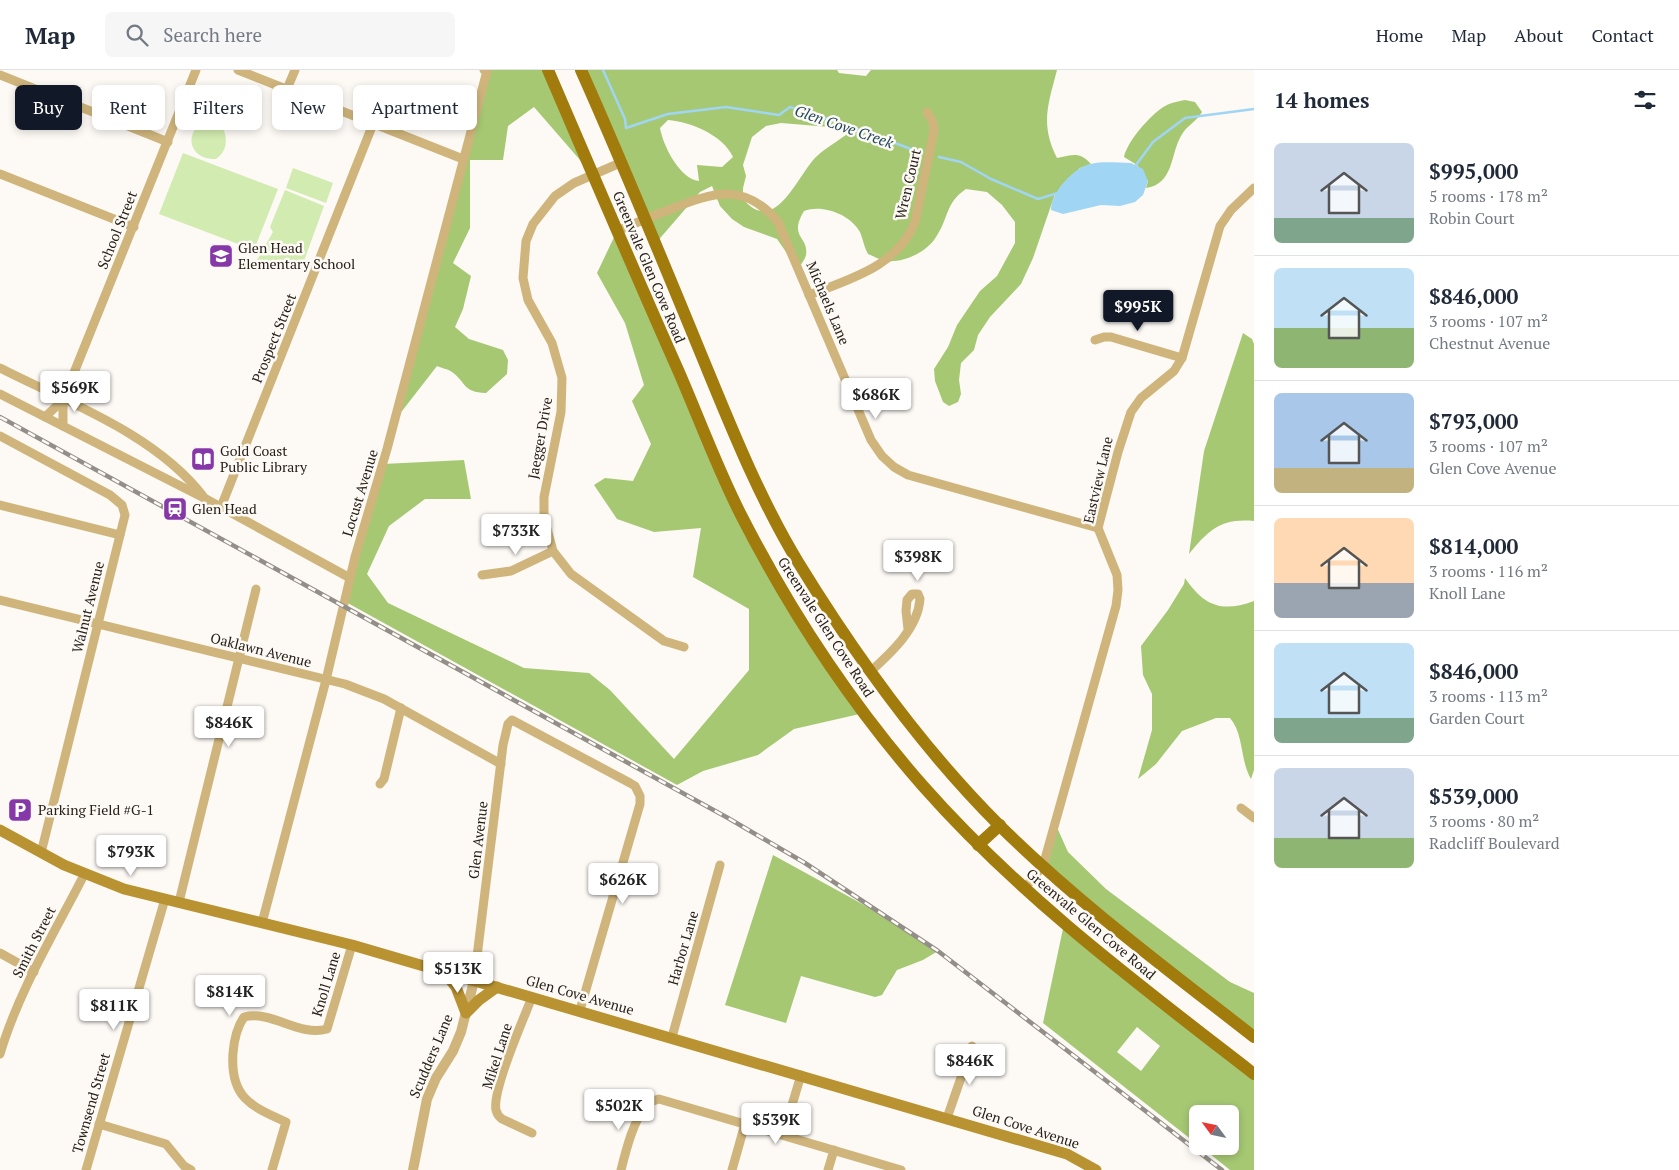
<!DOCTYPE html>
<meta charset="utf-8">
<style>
body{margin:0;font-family:"PT Serif",serif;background:#f6f6f7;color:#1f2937;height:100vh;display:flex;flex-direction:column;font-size:19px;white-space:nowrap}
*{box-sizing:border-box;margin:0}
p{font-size:16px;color:#747a83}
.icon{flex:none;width:28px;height:28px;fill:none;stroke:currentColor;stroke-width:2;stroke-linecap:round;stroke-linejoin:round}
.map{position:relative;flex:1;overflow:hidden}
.details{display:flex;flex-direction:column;background:#fff;width:425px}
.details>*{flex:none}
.banner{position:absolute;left:15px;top:15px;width:475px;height:45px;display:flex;gap:10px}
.needle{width:32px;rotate:303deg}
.tools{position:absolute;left:1189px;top:1035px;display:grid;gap:10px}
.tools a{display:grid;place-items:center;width:50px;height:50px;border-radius:8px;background:#fff;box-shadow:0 2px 8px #0003;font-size:25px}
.price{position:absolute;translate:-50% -42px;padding:0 11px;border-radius:5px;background:#fff;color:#222;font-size:16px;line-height:32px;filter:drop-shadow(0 1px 2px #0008)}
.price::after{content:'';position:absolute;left:50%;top:30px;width:15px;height:11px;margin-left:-8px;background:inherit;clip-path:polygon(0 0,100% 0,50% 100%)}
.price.current{background:#111827;color:#fff}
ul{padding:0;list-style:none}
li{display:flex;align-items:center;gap:15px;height:125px;padding:0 20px}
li+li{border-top:1px solid #e0e1e3}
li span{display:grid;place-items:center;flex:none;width:140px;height:100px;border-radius:8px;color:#555}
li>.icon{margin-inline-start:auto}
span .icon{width:60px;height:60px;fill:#fffc;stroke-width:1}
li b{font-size:21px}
h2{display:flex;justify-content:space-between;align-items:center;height:60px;padding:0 20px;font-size:21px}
.chip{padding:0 18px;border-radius:8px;background:#fff;box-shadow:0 2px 8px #0003;font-size:18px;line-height:45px}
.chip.current{background:#111827;color:#fff}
header{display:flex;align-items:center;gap:30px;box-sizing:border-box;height:70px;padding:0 25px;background:#fff;border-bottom:1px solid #e0e1e3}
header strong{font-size:24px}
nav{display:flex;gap:28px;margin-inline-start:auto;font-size:18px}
.search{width:350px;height:45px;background:#f6f6f7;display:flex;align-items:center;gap:12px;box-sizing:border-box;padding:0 18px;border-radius:8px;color:#747a83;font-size:19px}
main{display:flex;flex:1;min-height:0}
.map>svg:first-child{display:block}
</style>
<header>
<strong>Map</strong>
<div class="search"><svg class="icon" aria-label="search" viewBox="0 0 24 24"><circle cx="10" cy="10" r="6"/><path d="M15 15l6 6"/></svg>Search here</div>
<nav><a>Home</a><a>Map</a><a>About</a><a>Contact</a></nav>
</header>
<main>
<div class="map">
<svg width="1254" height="1100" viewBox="0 0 1254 1100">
<rect width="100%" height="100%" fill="#fdf9f5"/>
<g fill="#d2ebb0">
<path d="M203,51L223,58C228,70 227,81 216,89C190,90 183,65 203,51Z"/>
<path d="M183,83L278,119L254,180L159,144Z"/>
<path d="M293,98L333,113L326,133L286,118Z"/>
<path d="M285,120L324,136L301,199C284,198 272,200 257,190L273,162L270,157Z"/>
</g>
<g fill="#a6c873" fill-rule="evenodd">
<path d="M487,0H548L593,105L534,37L508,56L503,90H470V158L453,193L471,206L463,239L455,257L469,269L503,280L508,290L507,304L486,323C462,322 467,313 452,302C448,299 441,298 437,296L395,350Z"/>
<path d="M581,0H837L839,3L866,6L871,0H1057C1048,35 1040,54 1057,88C1072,85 1080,81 1091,94L1080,98L1055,124L1033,188L1021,214L990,247L978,265L974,280L961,293L959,310L961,324L958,332L949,336L943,332L935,311L934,299L948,277L957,255L980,221L997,206L1015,173V152L1002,135L987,122L966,119C945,133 949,148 936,167C927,182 904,193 886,191C880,190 873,186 868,184C864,177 863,169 860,162C850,144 822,134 804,141C788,168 809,166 806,185C805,190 800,195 798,199L777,169L744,157L732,149L720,136L712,116L700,122L655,174ZM668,50C691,52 723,65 733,87L722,97L697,95L699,111C680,109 663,76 660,58ZM781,53L854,59C843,68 828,76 817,86C798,103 776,168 743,129V118L746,106L743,95L752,67L766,56Z"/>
<path d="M1185,30L1195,32L1202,42C1197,51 1186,56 1181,66C1170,85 1174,114 1146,118L1148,111L1137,95L1124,87C1127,71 1154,40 1169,34C1174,32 1180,31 1185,30Z"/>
<path d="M617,161L739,442L864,643L794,659L758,685L703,701L677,715L344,531L383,394L464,390L471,429H425L389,456L367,504L388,533L524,598L589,603L610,620L674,689L749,600V539L693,507L701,458L654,462L617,449L594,415L605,408L633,411L651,374L632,331L644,315L625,253L597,203Z"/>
<path d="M1243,263L1252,269L1254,274V451C1220,448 1209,460 1189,484L1204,381Z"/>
<path d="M1185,508C1204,536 1222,543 1254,531V700L1251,709C1240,691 1244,664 1230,648H1216L1182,661L1156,694L1138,709L1152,660V624L1143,605L1141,576L1168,540L1184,514Z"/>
<path d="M1055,753L1068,782L1106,819L1230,912L1254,923V967L1043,796Z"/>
<path d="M773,785L895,852L938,881L923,890L897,900L882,925L875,927L801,906L786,953L725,935Z"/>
<path d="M1064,854L1254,1004V1100H1230L1200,1076H1230V1044H1198L1197,1074L1043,953ZM1137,957L1160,976L1141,1001L1117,982Z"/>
</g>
<path fill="#a0d5f4" d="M1131,93L1143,99L1148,111L1143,125L1135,132L1120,136L1101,135L1063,144L1051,140C1051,122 1074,97 1091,94C1104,91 1118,93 1131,93Z"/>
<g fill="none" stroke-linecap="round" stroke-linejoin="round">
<g stroke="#a0d5f4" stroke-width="2.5">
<path d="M603,0L625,49L626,58L668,44L726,37L779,45L790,37L841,53L919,82"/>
<path d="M939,87L961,92L991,109L1038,129L1058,123"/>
<path d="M1136,95L1153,72L1185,48L1254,39"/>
</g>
<g stroke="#cfb57c" stroke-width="9">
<path d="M238,0L463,89"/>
<path d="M0,5L168,72"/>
<path d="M287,19L295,0"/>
<path d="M620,93L574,113L555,126L533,154L526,171L523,208L528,230L552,273L562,308L561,342L544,427V448L553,481L571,504L664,571L684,577"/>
<path d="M0,104L134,157"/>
<path d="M617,161C635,153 653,146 671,139C714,122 745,112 778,152L871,370L882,386L894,397L908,405L1098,458"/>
<path d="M809,225C850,209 898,196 915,152L934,61L933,52L927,42"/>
<path d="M1095,270L1104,267H1111L1182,288"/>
<path d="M0,298C69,333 155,364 203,426"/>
<path d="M0,324L206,429L350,508"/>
<path d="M45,347L63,330L196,0"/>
<path d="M63,356V330"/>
<path d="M0,366L110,425L122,435L125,445L41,783"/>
<path d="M0,435L120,465"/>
<path d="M221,437L373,54"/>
<path d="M482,505L511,501L553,481"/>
<path d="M0,530L345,614L384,629L501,694"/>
<path d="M871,601C892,582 918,558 920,529L918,524H912L907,530L906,541L908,559"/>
<path d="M380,714L384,709L401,638"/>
<path d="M1241,738L1254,748"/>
<path d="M1024,819L1043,796L1116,536L1118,520L1117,505L1098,458L1118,382L1131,342L1141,328L1174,301L1182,288L1220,156L1231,140L1254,118"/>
<path d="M179,832L256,519"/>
<path d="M262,853L326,610L355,487L387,379L487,1L484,0"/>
<path d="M0,883L34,902"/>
<path d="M474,911L503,675L508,654L512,650L630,713L635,716L640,726V734L580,940"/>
<path d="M532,927C524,948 492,1020 496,1040C497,1044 499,1047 502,1049L532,1063"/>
<path d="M672,967L720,795"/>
<path d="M0,984C19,920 55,862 85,803"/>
<path d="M947,1048L972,976"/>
<path d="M99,1054L166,1074L184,1096L191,1100"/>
<path d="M783,1065L801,1005"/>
<path d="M86,1100L165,829"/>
<path d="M272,1100L286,1052C250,1036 230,1027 233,983C234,971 237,957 244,947C272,940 299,967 327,959L352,875"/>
<path d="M621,1100C627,1076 633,1053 647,1033L659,1029L901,1100"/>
<path d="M732,1100L745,1054"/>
<path d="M828,1100L834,1080"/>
</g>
<path stroke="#cfb57c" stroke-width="10" d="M413,1100L427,1029L436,1008L453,981L461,962L474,911"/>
<g stroke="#b99231" stroke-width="11">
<path d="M0,760L64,795L124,819L352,875L1067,1084L1096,1100"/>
<path d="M444,902L456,917L466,943L479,930L497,917"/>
</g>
<g stroke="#a17b0c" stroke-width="12">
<path d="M548,0C591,100 634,201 678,300C699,348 717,398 741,445C790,541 851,634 923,716C1020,826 1138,914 1254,1004"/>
<path d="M581,0C623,94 662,189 701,284C729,352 759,428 798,492C855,585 921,677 999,755C1078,833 1167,899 1254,967"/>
<path d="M978,775L1000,755"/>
</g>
<defs>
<path id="rail" d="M0,347L728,748L805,793L938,881L1222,1100"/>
</defs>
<use href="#rail" stroke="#938e88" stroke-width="4.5"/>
<use href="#rail" stroke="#fdf9f5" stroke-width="2.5" stroke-dasharray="8" stroke-linecap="butt"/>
</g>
<defs>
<symbol id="school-square" viewBox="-11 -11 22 22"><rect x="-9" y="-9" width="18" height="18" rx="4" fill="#8638a8" stroke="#fdf9f5"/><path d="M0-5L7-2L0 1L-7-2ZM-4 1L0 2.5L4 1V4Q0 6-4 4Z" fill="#fff"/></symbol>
<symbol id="library-square" viewBox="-11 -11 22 22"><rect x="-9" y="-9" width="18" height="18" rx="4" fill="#8638a8" stroke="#fdf9f5"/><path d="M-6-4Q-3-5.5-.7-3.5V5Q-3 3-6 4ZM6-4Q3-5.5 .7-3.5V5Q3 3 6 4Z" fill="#fff"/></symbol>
<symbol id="station-square" viewBox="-11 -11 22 22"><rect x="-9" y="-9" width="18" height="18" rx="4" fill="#8638a8" stroke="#fdf9f5"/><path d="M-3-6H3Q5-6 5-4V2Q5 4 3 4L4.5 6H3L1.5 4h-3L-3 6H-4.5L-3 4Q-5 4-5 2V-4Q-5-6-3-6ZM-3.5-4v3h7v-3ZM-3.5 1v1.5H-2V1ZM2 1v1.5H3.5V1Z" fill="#fff"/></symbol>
<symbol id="parking-square" viewBox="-11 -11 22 22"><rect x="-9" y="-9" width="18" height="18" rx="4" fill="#8638a8" stroke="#fdf9f5"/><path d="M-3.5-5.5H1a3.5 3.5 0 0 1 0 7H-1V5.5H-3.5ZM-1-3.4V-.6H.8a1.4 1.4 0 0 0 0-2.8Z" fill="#fff"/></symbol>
</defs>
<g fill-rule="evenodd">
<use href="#school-square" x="207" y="172" width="28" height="28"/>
<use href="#library-square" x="189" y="375" width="28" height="28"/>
<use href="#station-square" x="161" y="425" width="28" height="28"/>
<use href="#parking-square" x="6" y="726" width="28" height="28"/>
</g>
<g text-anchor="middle" stroke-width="5" stroke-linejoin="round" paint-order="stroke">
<g font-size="14" fill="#262018" stroke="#fdf9f5">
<text transform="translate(908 114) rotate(-77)" y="5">Wren Court</text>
<text transform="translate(117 160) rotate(-68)" y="5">School Street</text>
<text transform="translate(649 197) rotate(67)" y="5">Greenvale Glen Cove Road</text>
<text transform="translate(828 233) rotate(67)" y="5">Michaels Lane</text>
<text transform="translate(274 268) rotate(-68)" y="5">Prospect Street</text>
<text transform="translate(540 368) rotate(-80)" y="5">Jaegger Drive</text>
<text transform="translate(1098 410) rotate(-77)" y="5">Eastview Lane</text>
<text transform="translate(360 423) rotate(-73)" y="5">Locust Avenue</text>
<text transform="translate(88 537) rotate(-76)" y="5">Walnut Avenue</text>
<text transform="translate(826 557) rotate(57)" y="5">Greenvale Glen Cove Road</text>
<text transform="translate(261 580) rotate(14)" y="5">Oaklawn Avenue</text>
<text transform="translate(478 770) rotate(-83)" y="5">Glen Avenue</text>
<text transform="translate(1091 854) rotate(40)" y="5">Greenvale Glen Cove Road</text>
<text transform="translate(34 872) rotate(-63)" y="5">Smith Street</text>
<text transform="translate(683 878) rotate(-74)" y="5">Harbor Lane</text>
<text transform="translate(326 914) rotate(-73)" y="5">Knoll Lane</text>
<text transform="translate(580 925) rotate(16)" y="5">Glen Cove Avenue</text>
<text transform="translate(431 986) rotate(-67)" y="5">Scudders Lane</text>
<text transform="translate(497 986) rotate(-72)" y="5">Mikel Lane</text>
<text transform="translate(91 1033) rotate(-74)" y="5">Townsend Street</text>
<text transform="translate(1026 1057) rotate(18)" y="5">Glen Cove Avenue</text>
</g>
<g font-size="14" fill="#262018" stroke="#fdf9f5" text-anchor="start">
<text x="238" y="183">Glen Head<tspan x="238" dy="16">Elementary School</tspan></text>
<text x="220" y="386">Gold Coast<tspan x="220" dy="16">Public Library</tspan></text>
<text x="192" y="444">Glen Head</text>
<text x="38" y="745">Parking Field #G-1</text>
</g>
<g font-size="15" font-style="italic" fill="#1d465c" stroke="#fdf9f5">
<text transform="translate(844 57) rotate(19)" y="5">Glen Cove Creek</text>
</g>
</g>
</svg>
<div class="tools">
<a><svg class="needle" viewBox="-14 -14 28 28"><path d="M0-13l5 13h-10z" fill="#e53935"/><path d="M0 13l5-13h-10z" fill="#747a83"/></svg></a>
</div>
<b class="price current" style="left:1138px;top:262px">$995K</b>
<b class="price" style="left:75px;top:343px">$569K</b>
<b class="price" style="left:876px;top:350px">$686K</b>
<b class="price" style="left:516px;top:486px">$733K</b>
<b class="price" style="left:918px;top:512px">$398K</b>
<b class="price" style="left:229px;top:678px">$846K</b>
<b class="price" style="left:131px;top:807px">$793K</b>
<b class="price" style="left:623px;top:835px">$626K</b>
<b class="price" style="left:458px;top:924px">$513K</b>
<b class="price" style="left:230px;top:947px">$814K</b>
<b class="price" style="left:114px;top:961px">$811K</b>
<b class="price" style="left:970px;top:1016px">$846K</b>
<b class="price" style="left:619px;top:1061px">$502K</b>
<b class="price" style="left:776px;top:1075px">$539K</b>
<div class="banner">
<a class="chip current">Buy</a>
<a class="chip">Rent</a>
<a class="chip">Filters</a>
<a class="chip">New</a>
<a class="chip">Apartment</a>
</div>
</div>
<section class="details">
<h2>14 homes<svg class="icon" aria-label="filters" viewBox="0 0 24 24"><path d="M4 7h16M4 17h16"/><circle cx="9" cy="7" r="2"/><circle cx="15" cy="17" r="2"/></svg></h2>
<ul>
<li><span style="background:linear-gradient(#c9d6e8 75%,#7fa58c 0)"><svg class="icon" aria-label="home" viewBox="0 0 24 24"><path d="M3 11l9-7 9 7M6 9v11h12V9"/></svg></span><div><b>$995,000</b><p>5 rooms · 178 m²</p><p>Robin Court</p></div></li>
<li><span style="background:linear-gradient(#bfe0f5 60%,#8fb573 0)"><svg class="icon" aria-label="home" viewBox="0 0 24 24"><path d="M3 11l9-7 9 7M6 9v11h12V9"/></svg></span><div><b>$846,000</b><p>3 rooms · 107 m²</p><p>Chestnut Avenue</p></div></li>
<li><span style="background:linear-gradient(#a9c7e8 75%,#c2b280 0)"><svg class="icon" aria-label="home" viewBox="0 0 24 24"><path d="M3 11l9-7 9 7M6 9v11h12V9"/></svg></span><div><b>$793,000</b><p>3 rooms · 107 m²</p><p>Glen Cove Avenue</p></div></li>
<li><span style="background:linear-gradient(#ffd9b3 65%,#9aa5b1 0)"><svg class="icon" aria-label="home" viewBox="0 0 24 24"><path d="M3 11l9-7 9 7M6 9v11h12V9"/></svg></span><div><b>$814,000</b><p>3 rooms · 116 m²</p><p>Knoll Lane</p></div></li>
<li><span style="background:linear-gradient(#bfe0f5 75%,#7fa58c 0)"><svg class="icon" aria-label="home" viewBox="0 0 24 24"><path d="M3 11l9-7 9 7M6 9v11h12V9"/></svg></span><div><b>$846,000</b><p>3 rooms · 113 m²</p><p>Garden Court</p></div></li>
<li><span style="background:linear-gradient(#c9d6e8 70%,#8fb573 0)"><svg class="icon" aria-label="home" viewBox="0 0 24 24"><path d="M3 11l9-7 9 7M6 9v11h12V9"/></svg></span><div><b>$539,000</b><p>3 rooms · 80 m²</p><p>Radcliff Boulevard</p></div></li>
</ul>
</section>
</main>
